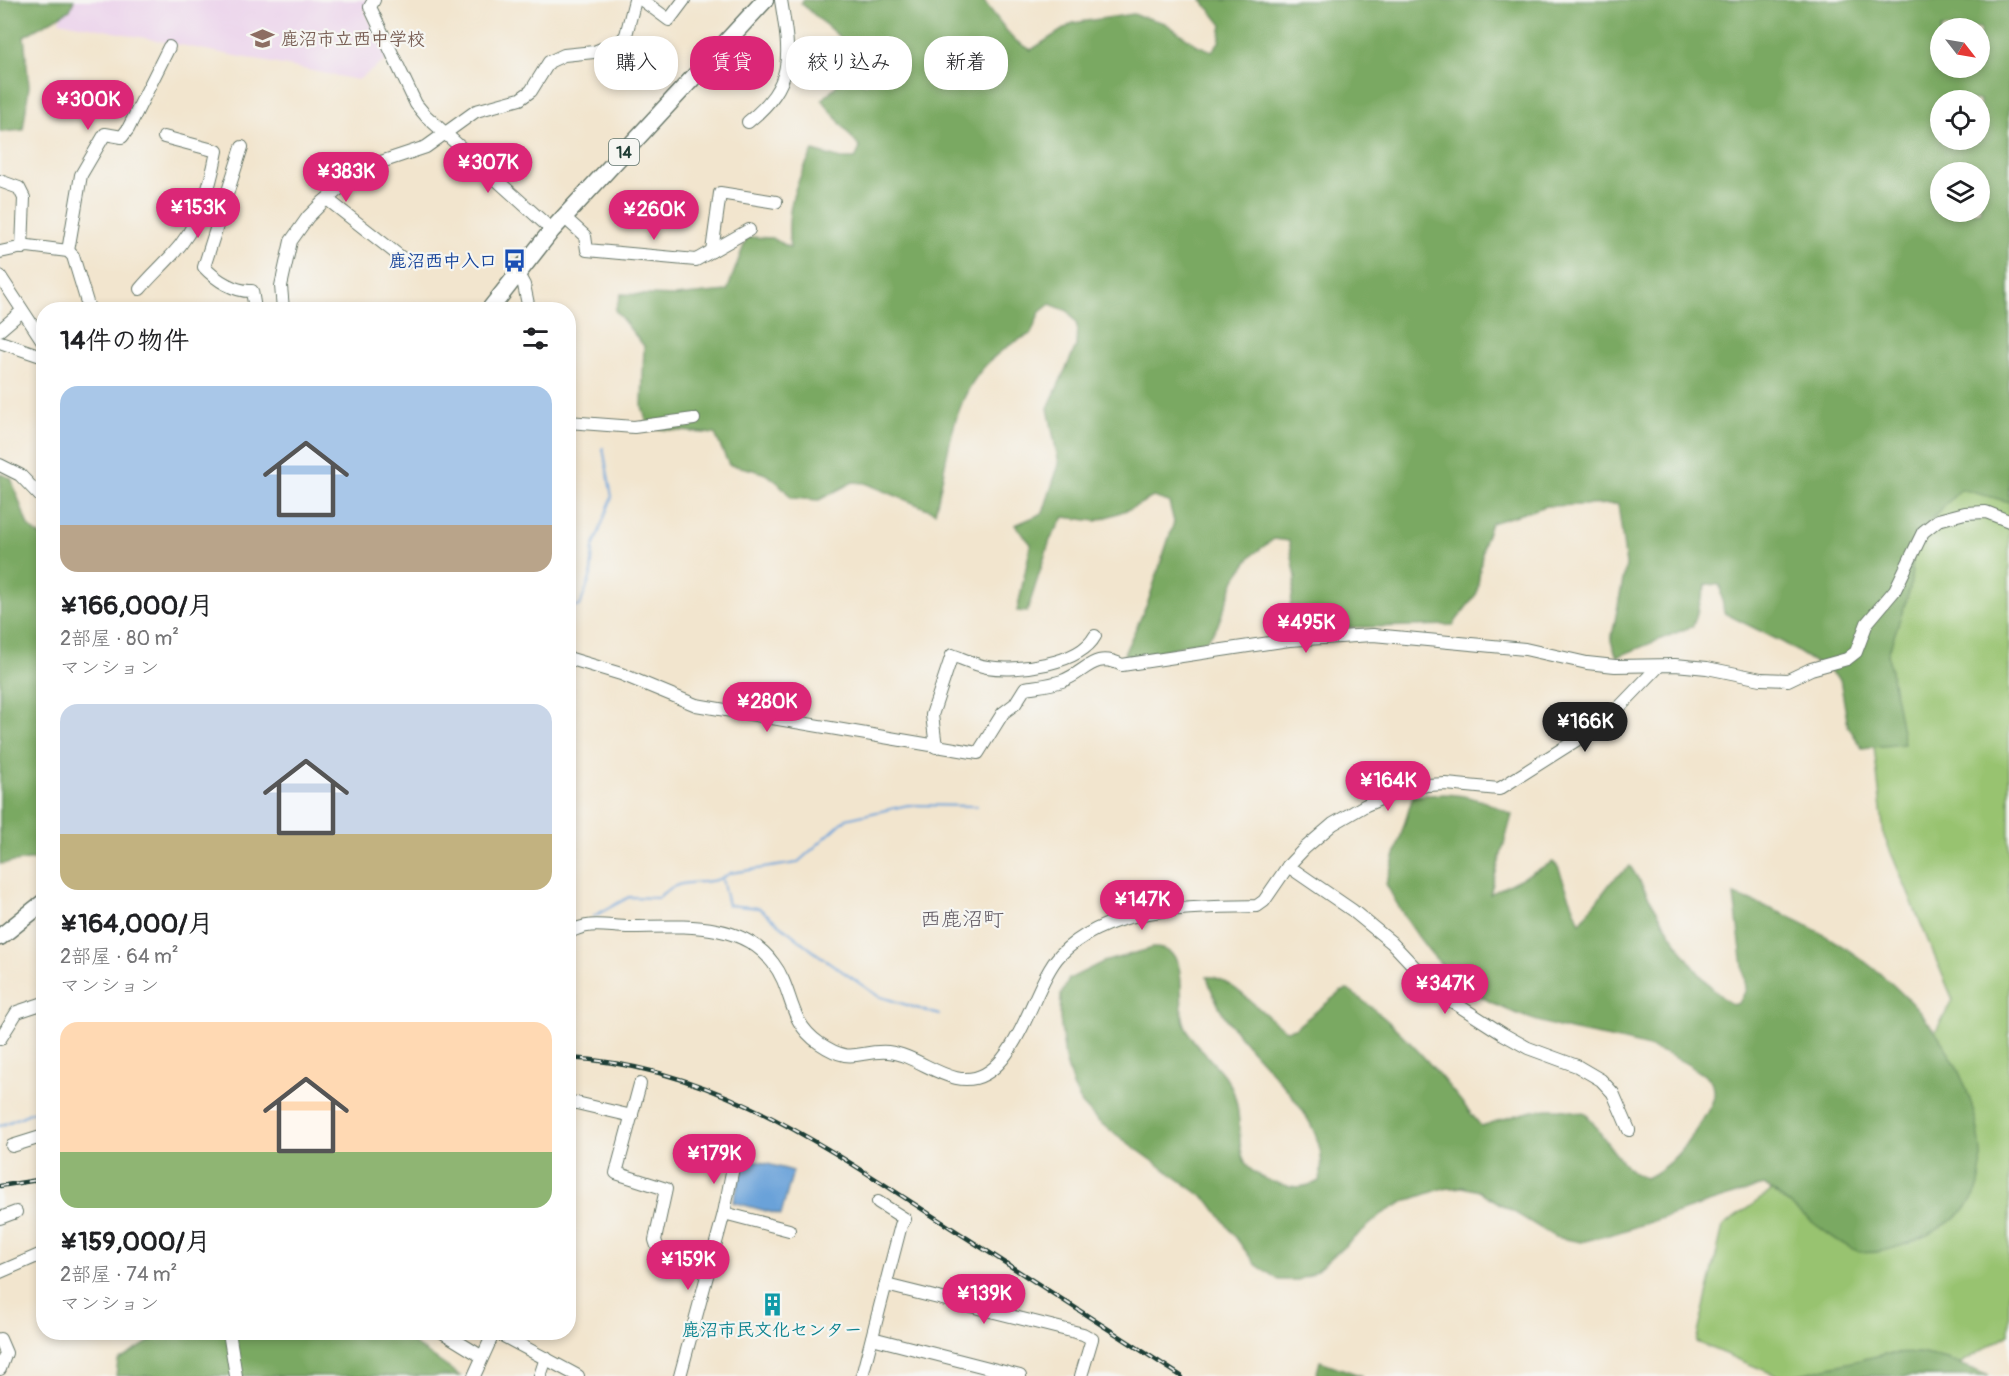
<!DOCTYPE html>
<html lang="ja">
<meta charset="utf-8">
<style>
body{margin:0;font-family:Pangolin,"Klee One",sans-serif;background:#f6f6f6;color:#202124;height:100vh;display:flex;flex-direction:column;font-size:22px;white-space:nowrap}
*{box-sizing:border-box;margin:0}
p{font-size:20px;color:#757577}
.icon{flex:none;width:33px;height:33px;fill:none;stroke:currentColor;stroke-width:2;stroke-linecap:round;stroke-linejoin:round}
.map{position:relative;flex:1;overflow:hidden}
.drawer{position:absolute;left:36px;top:302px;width:540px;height:1038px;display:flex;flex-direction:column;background:#fff;border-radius:24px;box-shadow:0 3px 9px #0003}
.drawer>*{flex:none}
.guide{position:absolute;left:594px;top:36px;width:570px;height:54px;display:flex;gap:12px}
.needle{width:39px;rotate:121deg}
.buttons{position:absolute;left:1930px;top:18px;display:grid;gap:12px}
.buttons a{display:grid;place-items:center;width:60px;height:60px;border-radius:50%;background:#fff;box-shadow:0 3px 9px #0003;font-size:30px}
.price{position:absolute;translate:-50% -51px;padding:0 14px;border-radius:21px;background:#db2777;color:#fff;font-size:20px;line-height:39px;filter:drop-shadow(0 2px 3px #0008)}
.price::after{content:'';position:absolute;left:50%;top:36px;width:18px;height:14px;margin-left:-9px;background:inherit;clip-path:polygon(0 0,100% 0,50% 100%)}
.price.current{background:#222;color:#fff}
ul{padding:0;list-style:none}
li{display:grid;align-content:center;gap:12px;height:318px;padding:0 24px}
li span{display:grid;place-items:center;height:186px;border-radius:18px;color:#555}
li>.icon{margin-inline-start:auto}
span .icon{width:108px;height:108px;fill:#fffc;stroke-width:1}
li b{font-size:26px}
h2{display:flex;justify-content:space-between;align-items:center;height:72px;padding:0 24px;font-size:26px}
.pill{padding:0 21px;border-radius:24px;background:#fff;box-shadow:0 3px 9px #0003;font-size:21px;line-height:54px}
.pill.current{background:#db2777;color:#fff}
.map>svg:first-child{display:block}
</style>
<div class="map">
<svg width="2009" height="1376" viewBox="0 0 2009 1376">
<rect width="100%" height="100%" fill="#f6f6f2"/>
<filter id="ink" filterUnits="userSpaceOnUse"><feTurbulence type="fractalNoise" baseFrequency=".0167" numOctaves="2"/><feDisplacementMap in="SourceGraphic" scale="12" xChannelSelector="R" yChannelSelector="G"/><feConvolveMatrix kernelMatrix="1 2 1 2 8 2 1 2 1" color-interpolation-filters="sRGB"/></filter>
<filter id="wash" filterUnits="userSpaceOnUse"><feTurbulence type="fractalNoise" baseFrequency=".008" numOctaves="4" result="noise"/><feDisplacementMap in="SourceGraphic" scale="24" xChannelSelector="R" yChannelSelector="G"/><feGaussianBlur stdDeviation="1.35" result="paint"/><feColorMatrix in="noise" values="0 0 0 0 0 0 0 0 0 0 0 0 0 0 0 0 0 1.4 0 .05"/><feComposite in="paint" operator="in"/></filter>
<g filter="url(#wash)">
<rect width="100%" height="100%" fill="#f2e5ce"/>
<path fill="#ebd1eb" d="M66,0H370L364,9L387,57L385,61L358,80L59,21Z"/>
<path fill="#98c36f" stroke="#5c8052" stroke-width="1.5" d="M1950,476L2009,483V1334L1940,1376H1778L1696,1342L1723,1226L1897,1100L1953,1000L1884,836L1858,602Z"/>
<g fill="#7aa962" stroke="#4c734b" stroke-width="1.5" fill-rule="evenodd">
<path d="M0,0H74L70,10L24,36L29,86L23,130L0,132Z"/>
<path d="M804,0H983L1013,39L1031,50L1073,23L1133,14L1165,23L1197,45L1212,51L1219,42L1222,25L1202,0H2009V502L1961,489L1915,537L1910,589L1888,654L1904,744L1862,748L1848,726L1840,679L1784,643L1724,613L1720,585L1706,584L1693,626L1617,657L1611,641L1626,565L1618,504L1547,506L1491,523L1483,546L1477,593L1453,625L1327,628L1310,624L1290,606L1296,577L1289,541L1274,539L1252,555L1235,579L1217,627L1207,640L1136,657L1124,654L1148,602L1174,522L1169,502L1153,497L1132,508L1096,521L1064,517L1050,540L1027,612L1017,611L1031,544L1015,525L1043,513L1059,464L1048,408L1076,346L1077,325L1068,311L1050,304L1040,312L1031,334C951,368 953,439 935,512L865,483L853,482L819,500L791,498C773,472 759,470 729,465L715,434L648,428L642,406L644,346L615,310L621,294L675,296L727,291L747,237L772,238L790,248C785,210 795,183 813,151L841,159H855L860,148L822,100L846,76L866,84L879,73L874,55L843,40L801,3ZM1941,28H1980V68H1941ZM1941,100H1980V140H1941ZM1941,172H1980V212H1941Z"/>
<path d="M0,474L11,478L28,526L44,539L43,858L0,864Z"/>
<path d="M1444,794C1470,795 1489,802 1512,815L1490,894L1553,862L1558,867L1580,923L1612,881L1630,866C1659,911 1688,974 1732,1005L1739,1003L1746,990L1734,895C1848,933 1963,1015 1980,1143C1985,1183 1978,1205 1943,1226C1924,1238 1883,1256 1861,1252C1838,1247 1787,1200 1764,1185L1616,1233L1581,1242L1555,1237L1479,1191L1463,1187L1441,1189L1403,1202L1382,1214L1312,1274L1298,1280H1279L1255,1264L1210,1202L1099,1122L1082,1104L1073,1086L1065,1059L1060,1018L1061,995L1069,979L1103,962L1153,948C1193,947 1176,997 1184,1022C1193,1051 1227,1067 1235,1097C1247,1137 1224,1169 1280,1184C1293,1188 1306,1188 1319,1181C1336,1124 1263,1068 1234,1029C1221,1013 1213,997 1207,977C1228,973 1265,1018 1286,1030L1295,1028L1342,991L1348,990C1402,1026 1441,1076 1481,1126C1523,1114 1541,1102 1586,1114C1601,1131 1625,1176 1646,1178C1672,1166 1687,1144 1702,1121C1708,1110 1719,1096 1712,1083C1708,1076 1701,1073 1695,1069C1654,1042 1613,1040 1566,1029C1538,1022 1510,1013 1485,999C1439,973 1410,929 1386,884L1413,796Z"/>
<path d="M171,1332H235L238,1335L239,1332H283L285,1336L293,1332H402L413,1343L460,1376H116L118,1361L155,1338Z"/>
<path d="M1921,1353L1947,1359L1989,1376H1792L1885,1354Z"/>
<path d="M1320,1361L1362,1376H1316Z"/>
</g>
<path fill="#6aa2d9" stroke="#447086" stroke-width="1.5" d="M746,1158L793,1171L781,1215L733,1202Z"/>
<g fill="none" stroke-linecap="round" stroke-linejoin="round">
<g stroke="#6aa2d9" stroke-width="2">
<path d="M568,606H580L591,575L593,548L612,497L603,448"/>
<path d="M722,879L728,905L759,908L813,951L878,996L939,1015"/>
<path d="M594,916L629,897L658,898C683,872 706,891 730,873L797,863L846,819L908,805L977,806"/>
<path d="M0,1126L44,1107"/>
</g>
</g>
</g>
<g filter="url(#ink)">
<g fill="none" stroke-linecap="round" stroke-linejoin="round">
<defs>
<g id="minor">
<path d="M374,0L370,7L416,104L426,116L552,230"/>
<path d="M642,0L669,20L684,0"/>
<path d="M748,122C796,83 790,56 781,0"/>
<path d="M242,147L204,267C216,280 235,292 252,291L255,309"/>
<path d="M0,181L19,188L24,198L22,248"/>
<path d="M327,199L407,262"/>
<path d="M564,217L585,236L587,250L696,260L749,230"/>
<path d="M68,251L81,175L105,134L122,137L128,129L169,47"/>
<path d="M712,251L720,193L776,202"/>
<path d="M0,252L28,246L68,251L73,256L89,309"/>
<path d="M517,272L524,285L529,309"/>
<path d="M0,276L44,343"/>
<path d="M140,289C150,277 161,267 171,256C199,227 210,188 217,151L164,137"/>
<path d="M283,309L281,286L291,241L308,217L323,202L366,167L426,147L476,111L520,99L531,91L549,62L564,55L594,52L621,41L626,35L635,0"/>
<path d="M0,330L21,312"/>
<path d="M0,342L44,357"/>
<path d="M568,422L634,427L694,419"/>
<path d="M0,465L20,475L44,500"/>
<path d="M568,658L621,674L696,705L978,753L1003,713L1015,704L1025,688C1037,686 1051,685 1062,681C1087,672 1093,651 1122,665L1289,640L1373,635L1525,649L1587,663L1615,666L1675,665L1707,668L1761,679L1788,680L1811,669L1847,659L1856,652L1867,623L1895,590L1923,532L1938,520L1965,513L1986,512L2009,521"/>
<path d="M936,747L932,715L952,655C963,659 975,665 987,667C1017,672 1080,664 1095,636"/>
<path d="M1288,866L1352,910L1391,942L1439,993L1503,1034L1528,1048L1577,1066L1601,1080L1613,1093L1629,1130"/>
<path d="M568,933C590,920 607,927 630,927C677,927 741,919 773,963C794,990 787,1021 819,1043C853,1066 857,1050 888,1052C911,1054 933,1073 956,1078C1015,1091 1030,987 1060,955C1110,904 1192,908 1257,906L1264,901L1288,866L1305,848L1333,824L1366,805L1392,794L1427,785L1446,784L1499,789L1605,722L1658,667"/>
<path d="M0,1039L17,1012L44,1003"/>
<path d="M640,1084L616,1173L666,1189L655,1240L658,1249L711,1264"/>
<path d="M568,1101L632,1116"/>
<path d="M12,1146L44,1136"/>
<path d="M724,1213L789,1230"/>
<path d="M0,1218L16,1212"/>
<path d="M0,1272L44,1253"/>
<path d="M886,1285L1083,1334L1092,1339L1081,1376"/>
<path d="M229,1332L236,1376"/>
<path d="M442,1332L481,1356"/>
<path d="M496,1332L578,1376"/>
<path d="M872,1338L1020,1376"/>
<path d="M0,1339L6,1353L0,1369"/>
<path d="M474,1376L494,1332"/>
<path d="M540,1376L546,1358"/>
<path d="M680,1376L724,1213L734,1162"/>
<path d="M862,1376L901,1225L905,1219L878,1202"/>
</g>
<g id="major">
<path d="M490,309L552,230L765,0"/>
<path d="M0,937L44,902"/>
</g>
</defs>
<use href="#minor" stroke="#69786a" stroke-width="14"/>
<use href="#major" stroke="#69786a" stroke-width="19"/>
<use href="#minor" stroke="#fff" stroke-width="12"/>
<use href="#major" stroke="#fff" stroke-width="16"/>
<defs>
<g id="rail">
<path d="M568,1058C714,1066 826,1147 945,1224C1024,1275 1102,1325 1181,1376"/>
<path d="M0,1186L44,1179"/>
</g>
</defs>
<use href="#rail" stroke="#1f3d34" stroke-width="4.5"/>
<use href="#rail" stroke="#f6f6f2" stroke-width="2" stroke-dasharray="7" stroke-linecap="butt"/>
</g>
</g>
<defs>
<symbol id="school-bare" viewBox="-9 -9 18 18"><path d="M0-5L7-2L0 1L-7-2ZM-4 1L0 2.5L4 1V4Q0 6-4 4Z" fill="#8d6e63" stroke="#f6f6f2" stroke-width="2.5" paint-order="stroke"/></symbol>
<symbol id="bus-bare" viewBox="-9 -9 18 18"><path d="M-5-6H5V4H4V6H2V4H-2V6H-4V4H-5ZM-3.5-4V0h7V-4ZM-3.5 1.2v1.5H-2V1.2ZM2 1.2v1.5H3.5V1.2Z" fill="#1a4fb4" stroke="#f6f6f2" stroke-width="2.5" paint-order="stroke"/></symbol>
<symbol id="building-bare" viewBox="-9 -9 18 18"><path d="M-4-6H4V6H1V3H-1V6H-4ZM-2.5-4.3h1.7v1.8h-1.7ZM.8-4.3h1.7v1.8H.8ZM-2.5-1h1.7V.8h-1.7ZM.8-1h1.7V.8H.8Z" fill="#0f9aa8" stroke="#f6f6f2" stroke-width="2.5" paint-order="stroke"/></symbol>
</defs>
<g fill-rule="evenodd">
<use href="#school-bare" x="246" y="22" width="33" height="33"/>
<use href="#bus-bare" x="498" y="244" width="33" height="33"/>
<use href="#building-bare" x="756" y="1288" width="33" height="33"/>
</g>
<g text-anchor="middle" stroke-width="4.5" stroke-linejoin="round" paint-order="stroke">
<rect fill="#f6f6f2" stroke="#60746d" stroke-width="1.5" x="609" y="139" width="30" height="26" rx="4.5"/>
<g font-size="16" font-weight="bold" fill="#1f3d34">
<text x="624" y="158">14</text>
</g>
<g font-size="18" font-weight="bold" fill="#785e54" stroke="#f6f6f2" text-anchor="start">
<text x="281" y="45">鹿沼市立西中学校</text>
</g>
<g font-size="18" font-weight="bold" fill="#164399" stroke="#f6f6f2" text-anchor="end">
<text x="497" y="267">鹿沼西中入口</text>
</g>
<g font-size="18" font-weight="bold" fill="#0d838f" stroke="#f6f6f2">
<text x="772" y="1336">鹿沼市民文化センター</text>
</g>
<g font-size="21" fill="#625b64" stroke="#f6f6f2">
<text x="962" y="926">西鹿沼町</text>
</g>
</g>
</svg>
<div class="buttons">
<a><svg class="needle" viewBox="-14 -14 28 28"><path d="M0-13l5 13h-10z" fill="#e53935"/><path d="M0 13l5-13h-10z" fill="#757577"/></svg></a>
<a><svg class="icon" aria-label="locate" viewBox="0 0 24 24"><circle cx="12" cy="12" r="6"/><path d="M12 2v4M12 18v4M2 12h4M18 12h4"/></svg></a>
<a><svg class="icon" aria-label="layers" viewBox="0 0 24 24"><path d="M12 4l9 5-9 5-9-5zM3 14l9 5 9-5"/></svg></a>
</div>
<b class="price" style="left:88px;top:131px">¥300K</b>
<b class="price" style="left:488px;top:194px">¥307K</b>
<b class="price" style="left:346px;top:203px">¥383K</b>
<b class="price" style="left:198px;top:239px">¥153K</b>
<b class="price" style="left:654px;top:241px">¥260K</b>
<b class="price" style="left:1306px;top:654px">¥495K</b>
<b class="price" style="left:767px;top:733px">¥280K</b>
<b class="price current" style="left:1585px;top:753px">¥166K</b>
<b class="price" style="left:1388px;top:812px">¥164K</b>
<b class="price" style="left:1142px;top:931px">¥147K</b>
<b class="price" style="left:1445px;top:1015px">¥347K</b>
<b class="price" style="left:714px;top:1185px">¥179K</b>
<b class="price" style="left:688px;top:1291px">¥159K</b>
<b class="price" style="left:984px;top:1325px">¥139K</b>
<div class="guide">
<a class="pill">購入</a>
<a class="pill current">賃貸</a>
<a class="pill">絞り込み</a>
<a class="pill">新着</a>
</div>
<section class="drawer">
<h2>14件の物件<svg class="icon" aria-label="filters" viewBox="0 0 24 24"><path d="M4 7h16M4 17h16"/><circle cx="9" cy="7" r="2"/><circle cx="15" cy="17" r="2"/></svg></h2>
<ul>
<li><span style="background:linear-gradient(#a9c7e8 75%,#b9a48a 0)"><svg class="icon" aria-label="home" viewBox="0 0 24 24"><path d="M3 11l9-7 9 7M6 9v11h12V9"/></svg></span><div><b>¥166,000/月</b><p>2部屋 · 80 m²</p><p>マンション</p></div></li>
<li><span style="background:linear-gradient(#c9d6e8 70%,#c2b280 0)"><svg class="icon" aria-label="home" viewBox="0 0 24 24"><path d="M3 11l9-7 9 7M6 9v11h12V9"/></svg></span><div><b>¥164,000/月</b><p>2部屋 · 64 m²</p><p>マンション</p></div></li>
<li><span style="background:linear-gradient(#ffd9b3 70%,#8fb573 0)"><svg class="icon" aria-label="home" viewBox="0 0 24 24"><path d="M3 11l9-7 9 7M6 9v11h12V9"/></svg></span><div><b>¥159,000/月</b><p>2部屋 · 74 m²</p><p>マンション</p></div></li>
</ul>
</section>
</div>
